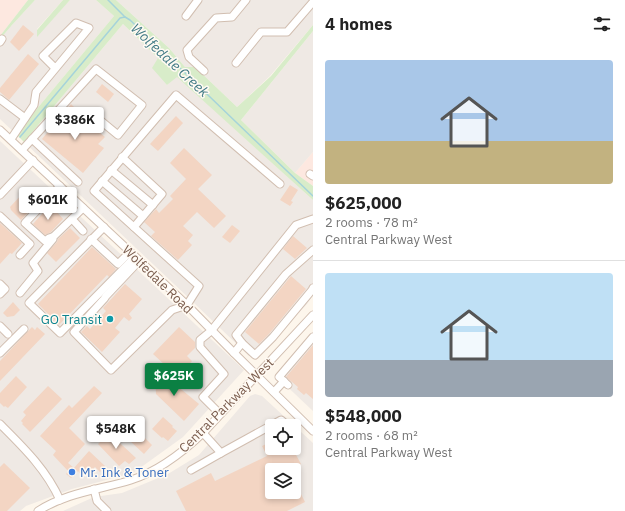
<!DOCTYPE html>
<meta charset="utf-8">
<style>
body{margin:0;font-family:"IBM Plex Sans",sans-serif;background:#f2f2f2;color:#222;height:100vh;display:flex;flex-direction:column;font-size:15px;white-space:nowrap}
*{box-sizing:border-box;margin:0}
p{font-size:13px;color:#767676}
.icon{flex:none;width:22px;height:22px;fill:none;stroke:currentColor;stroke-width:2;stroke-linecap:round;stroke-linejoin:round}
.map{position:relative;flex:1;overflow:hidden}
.drawer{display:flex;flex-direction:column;background:#fff;width:312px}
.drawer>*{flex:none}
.fabs{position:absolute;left:265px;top:419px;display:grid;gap:8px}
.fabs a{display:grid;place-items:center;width:36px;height:36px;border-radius:4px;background:#fff;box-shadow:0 2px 6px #0003;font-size:20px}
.price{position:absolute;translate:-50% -34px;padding:0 9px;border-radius:4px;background:#fff;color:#222;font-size:13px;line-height:26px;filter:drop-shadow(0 1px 2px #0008)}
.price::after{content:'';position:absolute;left:50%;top:24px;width:12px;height:9px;margin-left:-6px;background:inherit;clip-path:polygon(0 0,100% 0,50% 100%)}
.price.active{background:#0b8043;color:#fff}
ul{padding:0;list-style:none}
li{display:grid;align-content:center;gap:8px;height:212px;padding:0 12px}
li+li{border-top:1px solid #e0e0e0}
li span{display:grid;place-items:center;height:124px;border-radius:4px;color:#555}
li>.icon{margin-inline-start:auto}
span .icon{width:72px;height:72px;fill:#fffc;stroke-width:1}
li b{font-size:17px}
h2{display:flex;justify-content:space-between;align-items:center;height:48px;padding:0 12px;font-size:17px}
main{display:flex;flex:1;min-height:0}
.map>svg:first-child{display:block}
</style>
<main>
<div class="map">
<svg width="313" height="511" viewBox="0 0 313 511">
<rect width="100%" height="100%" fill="#fdf6ec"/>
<g fill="#fde8e0">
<path d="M0,0H28L0,36Z"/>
<path d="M313,152V186L295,173Z"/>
</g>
<g fill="#efe9e4" fill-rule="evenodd">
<path d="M35,0H63L37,29V36L70,0H96L114,16L16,134L0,119V39L12,25Z"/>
<path d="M116,0H313V25L270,76L237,107L195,67H185L169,48Z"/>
<path d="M123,24L158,58L167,85L177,76L313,200V295L307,304L258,356H249L193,302L24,142Z"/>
<path d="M313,31V152L295,173L241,120Z"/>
<path d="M0,141L244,370L183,437L133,473L72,489L26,506L20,511H0Z"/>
<path d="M313,332V411L275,375Z"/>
<path d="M255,394L262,396L313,443V511H63L94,497L122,493L168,474L199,455L250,396ZM272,426H294V448H272ZM272,470H294V492H272Z"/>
</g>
<g fill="#d8ecc9">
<path d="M28,0H35L12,25L0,39V36Z"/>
<path d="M63,0H70L37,37V30Z"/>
<path d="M96,0H116L169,48L185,67H195L237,107L271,76L313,25V31L241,120L295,173L313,186V200L177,77L167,85L152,68L158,58L123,24L24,142L16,134L114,16Z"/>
</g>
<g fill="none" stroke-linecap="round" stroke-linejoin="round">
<g stroke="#a5d3da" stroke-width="1.5">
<path d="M108,0L125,17"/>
<path d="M20,137L120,18L125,17L130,20L313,196"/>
</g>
</g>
<g fill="#f3d5c3">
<path d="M23,25L34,34L19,51L10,42Z"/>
<path d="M28,54L39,64L9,100L0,92V88Z"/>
<path d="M102,84L114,94L108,102L96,92Z"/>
<path d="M71,104L76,109L68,119L78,127L84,119L105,137L98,144L104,148L83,173L42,139Z"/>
<path d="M176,116L183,123L158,151L150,144Z"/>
<path d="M184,148L212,175L198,189L226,216L214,228L197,212L183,226L193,235L188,241L192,245L178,260L151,236L155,232L144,222L156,209L159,213L173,199L170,196L186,179L170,163Z"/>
<path d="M290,185L298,190L291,201L293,202L290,206L280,200Z"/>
<path d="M24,192H36L37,195L41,199L21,220L11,210L10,207Z"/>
<path d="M48,207L50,208L56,213L57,212L63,219L51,232L45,235L33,224Z"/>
<path d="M0,223L22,243L12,254L10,253L0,264Z"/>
<path d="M232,225L240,231L230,243L222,237Z"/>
<path d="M70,228L80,238L56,262L47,253L57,242L58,239Z"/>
<path d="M293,236L307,248L295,259L283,249Z"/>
<path d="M92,247L116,269L109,277L107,275L59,325L38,304Z"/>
<path d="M291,276L306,289L269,334L259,344L245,332Z"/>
<path d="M125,284L142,299L129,314L132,318L129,321L124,317L115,328L120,332L102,352L81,332L87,326L90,329L106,311L103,308Z"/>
<path d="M13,302L20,310L14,316L7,317L3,313Z"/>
<path d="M32,327L35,330L37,327L45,334L0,381V361Z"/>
<path d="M179,327L195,342V348L187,356L192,361L184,370L183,368L176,375L153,354Z"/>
<path d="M313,345V399L306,393L304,395L297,389L298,387L286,377Z"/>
<path d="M159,371L199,404L184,421L156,394L155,375Z"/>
<path d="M16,376L27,387L8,408L5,406L4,407L0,403V393Z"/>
<path d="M48,386L62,399L30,432L22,424L23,423L21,421L26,415L23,412Z"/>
<path d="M94,386L102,393L69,428L85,444L68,463L74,468L89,451L105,466L100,472L95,467L90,472L87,469L81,475L78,471L71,478L66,474L68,471L53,455L56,451L40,436L69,405L72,408Z"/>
<path d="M163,417L173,426L172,427L177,431L168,441L163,437L162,438L152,429Z"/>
<path d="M139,432L152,445L144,454L130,441Z"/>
<path d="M109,433L136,458L129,464L125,461L119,466L98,444Z"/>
<path d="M272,441V448H296L298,452L295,453L301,464L290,470H272V492H294V480L305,502L287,511H186L176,491L211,473L215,481L267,456L262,446Z"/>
<path d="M4,463L30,488L7,511H0V467Z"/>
</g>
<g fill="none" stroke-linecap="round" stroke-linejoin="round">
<defs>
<g id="minor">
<path d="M186,16L198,0"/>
<path d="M0,42L2,39"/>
<path d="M236,63L261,32H287L313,2"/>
<path d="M204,71L189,57L187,50L216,18L232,17L246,0"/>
<path d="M0,99L25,118"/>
<path d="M0,130L187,305L234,353L313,431"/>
<path d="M11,139L34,105L36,92L89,28L76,23L43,56L55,68"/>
<path d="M32,139L78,182"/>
<path d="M22,150L96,69L142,105L118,135L95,116"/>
<path d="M122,157L162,194L134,227"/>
<path d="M111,170L153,205"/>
<path d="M310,174L313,176"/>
<path d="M102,181L143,216"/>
<path d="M0,195L33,160"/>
<path d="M0,216L30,244L20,255"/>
<path d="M72,219L83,231"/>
<path d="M104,227L29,303L60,333L135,257"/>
<path d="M52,237L49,238L45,241L25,223L60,186"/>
<path d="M91,239L118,264L130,252"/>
<path d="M139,261L106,296L104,299L74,332L111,370L172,310L187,305L199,286L94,191L176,95L280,184"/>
<path d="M0,284L5,289L0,294"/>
<path d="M20,293L38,271L33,263L53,239V237L83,208"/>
<path d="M0,326L8,334"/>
<path d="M242,343L255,355L273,337L312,290L313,288"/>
<path d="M0,353L24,329"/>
<path d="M234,353L242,343L236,335L286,274L313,250"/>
<path d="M288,385L279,377L313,337"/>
<path d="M274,392L284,381"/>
<path d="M220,414L203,397L224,374L200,347V340L211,331L296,225L313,219"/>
<path d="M0,424C23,447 46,469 60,500"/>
<path d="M294,432L295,434"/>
<path d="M203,433L221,453L281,420L288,426"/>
<path d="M191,470L221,453"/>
<path d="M94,489L97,501L107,511"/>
<path d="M38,511C68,492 99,490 131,480C159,471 182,453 203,433L313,315"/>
</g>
</defs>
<use href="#minor" stroke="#d1beb0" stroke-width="9"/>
<use href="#minor" stroke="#fff" stroke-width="7"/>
</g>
<circle fill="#0f9aa8" stroke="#fffaf3" stroke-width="1.5" cx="110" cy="319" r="4"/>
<circle fill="#3f7fe0" stroke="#fffaf3" stroke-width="1.5" cx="72" cy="472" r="4"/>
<g text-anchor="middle" stroke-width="3" stroke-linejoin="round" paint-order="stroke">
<g font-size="13" fill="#7a5c4d" stroke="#fffaf3">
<text transform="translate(158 279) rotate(44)" y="5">Wolfedale Road</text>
<text transform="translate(226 405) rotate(-45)" y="5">Central Parkway West</text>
</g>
<g font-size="13" fill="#0d838f" stroke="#fffaf3" text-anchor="end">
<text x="102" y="324">GO Transit</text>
</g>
<g font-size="13" fill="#366cbe" stroke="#fffaf3" text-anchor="start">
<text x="80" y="477">Mr. Ink &amp; Toner</text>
</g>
<g font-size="14" font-style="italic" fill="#437c86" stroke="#fffaf3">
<text transform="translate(170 60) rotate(43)" y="5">Wolfedale Creek</text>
</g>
</g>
</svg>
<div class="fabs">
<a><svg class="icon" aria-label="locate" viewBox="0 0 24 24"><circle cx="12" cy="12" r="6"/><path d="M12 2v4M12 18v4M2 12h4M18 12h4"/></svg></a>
<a><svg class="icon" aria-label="layers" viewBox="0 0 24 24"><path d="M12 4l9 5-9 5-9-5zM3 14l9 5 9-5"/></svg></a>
</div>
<b class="price" style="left:75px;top:141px">$386K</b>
<b class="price" style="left:48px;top:221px">$601K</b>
<b class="price active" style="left:174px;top:397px">$625K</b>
<b class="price" style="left:116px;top:450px">$548K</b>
</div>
<section class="drawer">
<h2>4 homes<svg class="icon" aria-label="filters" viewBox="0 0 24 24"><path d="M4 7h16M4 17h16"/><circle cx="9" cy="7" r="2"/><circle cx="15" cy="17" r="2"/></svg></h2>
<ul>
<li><span style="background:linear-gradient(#a9c7e8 65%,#c2b280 0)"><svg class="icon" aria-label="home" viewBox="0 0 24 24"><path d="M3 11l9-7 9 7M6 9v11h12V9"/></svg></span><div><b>$625,000</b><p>2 rooms · 78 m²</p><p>Central Parkway West</p></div></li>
<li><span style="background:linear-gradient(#bfe0f5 70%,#9aa5b1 0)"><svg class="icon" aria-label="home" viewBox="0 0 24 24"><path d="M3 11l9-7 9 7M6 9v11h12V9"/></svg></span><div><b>$548,000</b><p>2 rooms · 68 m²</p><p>Central Parkway West</p></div></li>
</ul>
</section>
</main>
